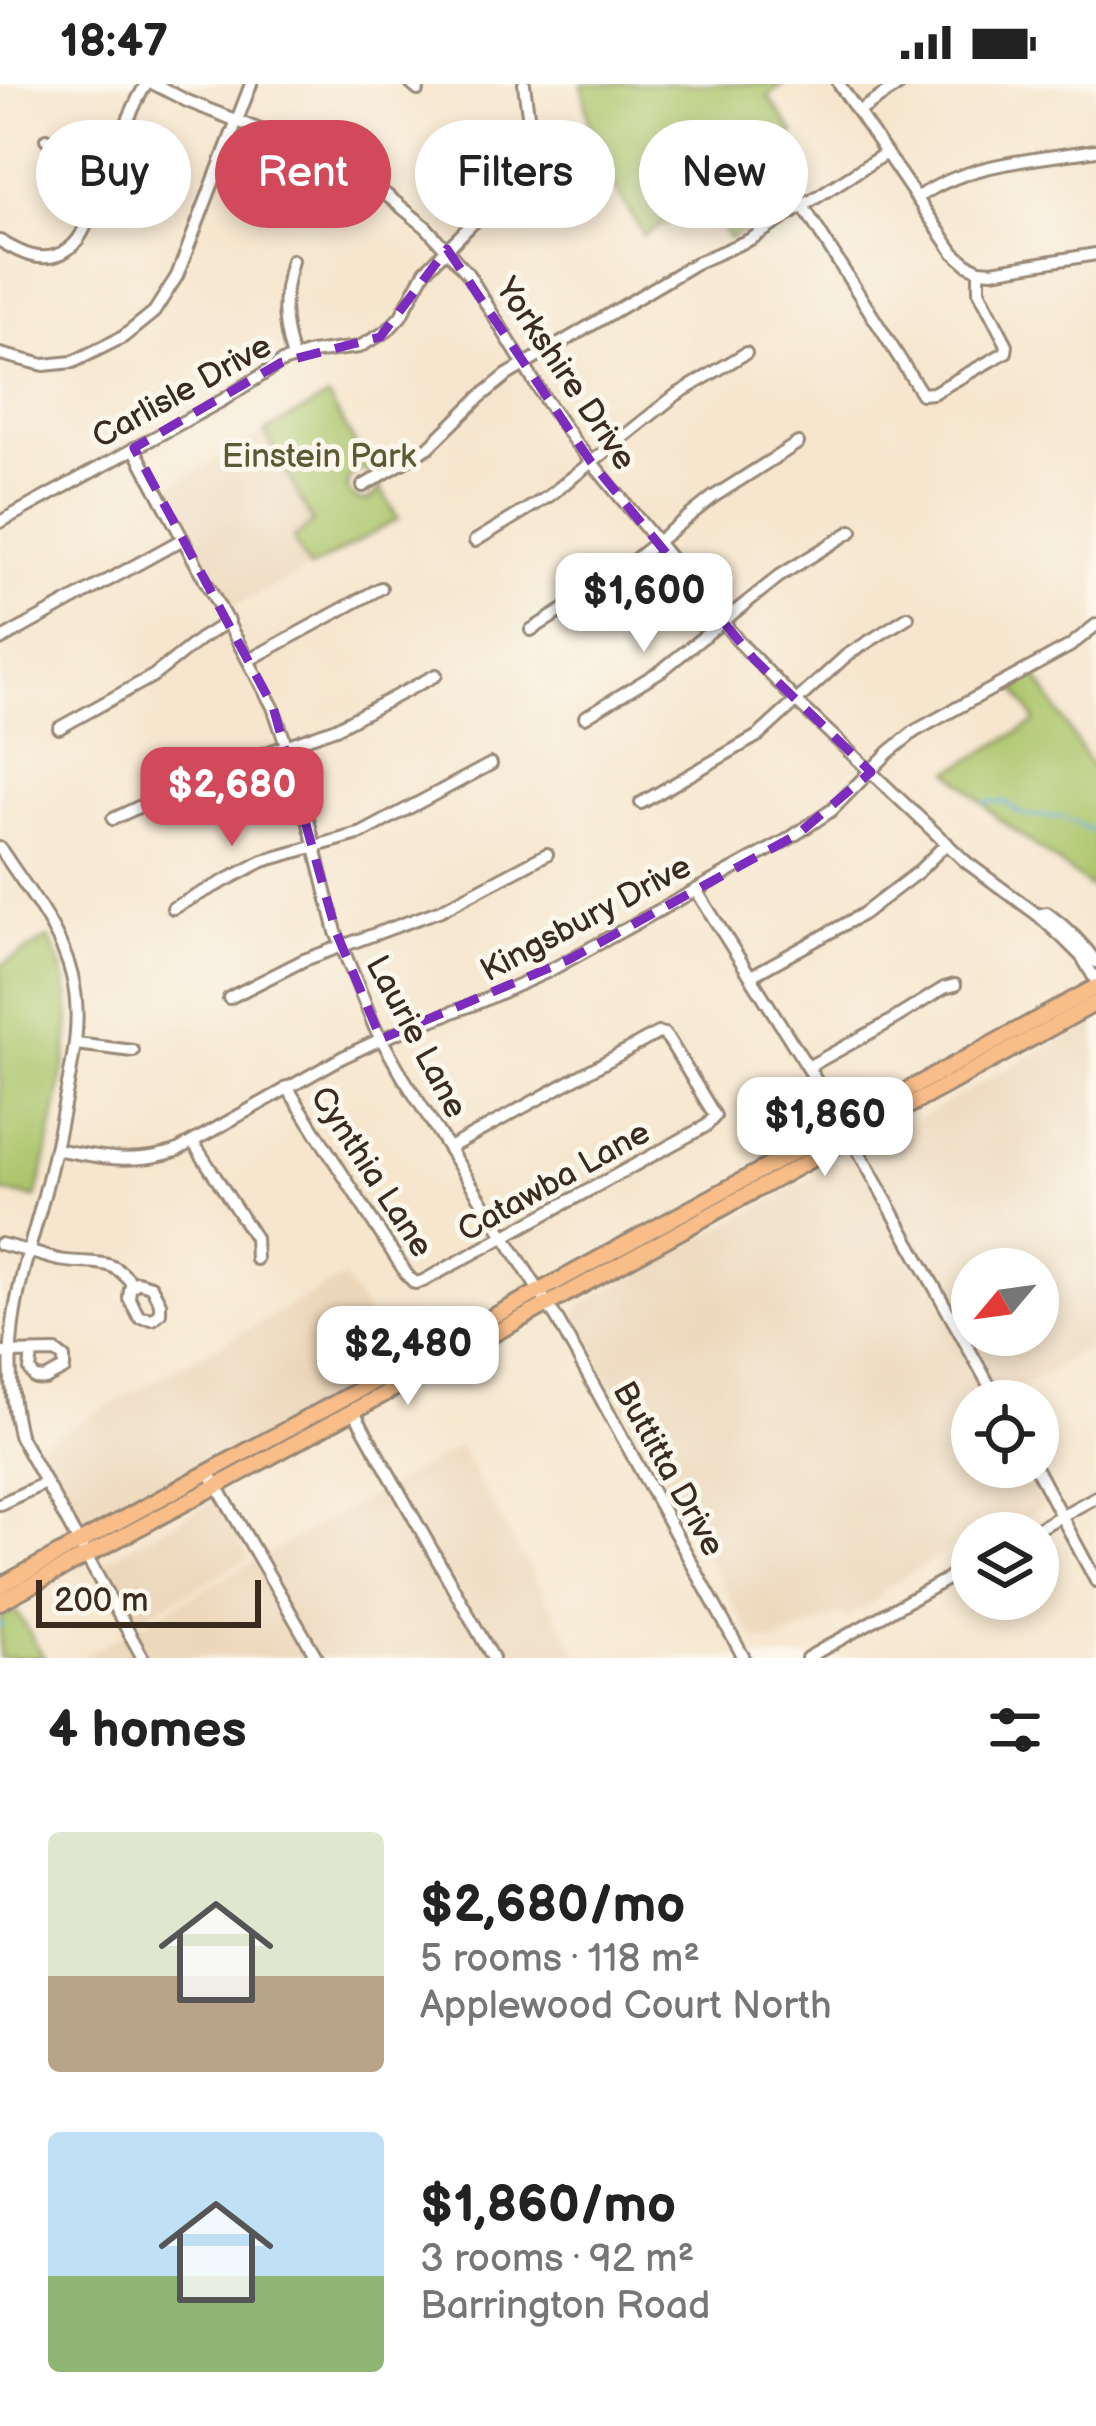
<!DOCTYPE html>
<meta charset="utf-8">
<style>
body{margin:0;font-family:"Balsamiq Sans",sans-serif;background:#f2f2f2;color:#222;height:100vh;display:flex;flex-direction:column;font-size:45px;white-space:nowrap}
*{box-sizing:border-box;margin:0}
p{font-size:39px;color:#767676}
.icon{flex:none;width:66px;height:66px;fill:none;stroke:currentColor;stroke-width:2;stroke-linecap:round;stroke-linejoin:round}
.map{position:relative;height:1574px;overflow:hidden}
.side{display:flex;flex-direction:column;background:#fff;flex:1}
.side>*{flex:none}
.guide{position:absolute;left:36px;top:36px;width:1026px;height:108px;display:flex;gap:24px}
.needle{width:78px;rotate:241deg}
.tools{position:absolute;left:951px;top:1164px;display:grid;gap:24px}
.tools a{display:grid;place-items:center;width:108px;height:108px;border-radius:50%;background:#fff;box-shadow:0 6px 18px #0003;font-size:60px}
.scale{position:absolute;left:36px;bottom:30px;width:225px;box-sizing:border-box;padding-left:12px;border:6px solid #3b2a1e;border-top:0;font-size:33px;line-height:42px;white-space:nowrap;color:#3b2a1e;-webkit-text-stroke:9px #fbf7ec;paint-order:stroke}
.price{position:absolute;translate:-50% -102px;padding:0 27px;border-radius:24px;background:#fff;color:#222;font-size:39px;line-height:78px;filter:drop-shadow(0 3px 6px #0008)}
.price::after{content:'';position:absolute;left:50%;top:72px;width:36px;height:27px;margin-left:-18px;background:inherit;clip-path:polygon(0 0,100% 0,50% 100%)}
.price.on{background:#d1495b;color:#fff}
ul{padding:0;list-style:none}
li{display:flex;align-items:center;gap:36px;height:300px;padding:0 48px}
li span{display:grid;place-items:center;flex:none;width:336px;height:240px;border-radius:12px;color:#555}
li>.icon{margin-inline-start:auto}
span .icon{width:144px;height:144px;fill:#fffc;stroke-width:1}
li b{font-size:51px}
h2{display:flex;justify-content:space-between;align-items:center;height:144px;padding:0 48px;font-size:51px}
.pill{padding:0 42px;border-radius:54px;background:#fff;box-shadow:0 6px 18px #0003;font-size:42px;line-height:108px}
.pill.on{background:#d1495b;color:#fff}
.status{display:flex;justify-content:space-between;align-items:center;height:84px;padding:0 60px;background:#fff;direction:ltr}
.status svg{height:33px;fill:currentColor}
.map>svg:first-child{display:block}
</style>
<div class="status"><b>18:47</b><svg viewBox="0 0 49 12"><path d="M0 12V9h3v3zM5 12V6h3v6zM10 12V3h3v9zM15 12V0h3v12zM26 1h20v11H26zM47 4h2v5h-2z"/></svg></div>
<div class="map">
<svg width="1096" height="1574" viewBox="0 0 1096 1574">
<rect width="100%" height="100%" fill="#fbf7ec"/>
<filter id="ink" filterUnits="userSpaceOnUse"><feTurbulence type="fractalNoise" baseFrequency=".00833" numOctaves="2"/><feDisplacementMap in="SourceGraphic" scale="24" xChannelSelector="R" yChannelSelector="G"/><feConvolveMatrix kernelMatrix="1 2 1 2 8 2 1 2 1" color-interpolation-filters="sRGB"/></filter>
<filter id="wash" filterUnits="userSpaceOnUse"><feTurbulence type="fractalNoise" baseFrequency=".004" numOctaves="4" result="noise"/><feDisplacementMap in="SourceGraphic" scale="48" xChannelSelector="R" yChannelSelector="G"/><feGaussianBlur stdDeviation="2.7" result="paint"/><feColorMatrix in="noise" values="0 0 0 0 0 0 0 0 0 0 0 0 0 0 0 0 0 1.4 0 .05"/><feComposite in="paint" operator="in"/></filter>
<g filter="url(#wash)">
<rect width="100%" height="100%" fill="#f6e6ce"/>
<g fill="#ecd7ba" fill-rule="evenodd">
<path d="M265,348L313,439L293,455L309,485L230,524L165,405Z"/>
<path d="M1096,936V1259L998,1317H972V1383H1023L1043,1423L1003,1447L972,1449V1452L880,1508L882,1513L844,1535L840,1530L774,1558L756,1555L749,1548L583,1251L576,1228L580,1222ZM972,1185H1038V1251H972Z"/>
<path d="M344,1193L398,1280L212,1381L86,1446L78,1443L33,1363Z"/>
<path d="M459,1363L581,1574H80Z"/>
<path d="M216,1416L249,1474L135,1538L102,1479Z"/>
</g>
<g fill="#acc66c" stroke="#747845" stroke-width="3">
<path d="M582,0H783L768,13L794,49L726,93L754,142L729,155L704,115L644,152L595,70Z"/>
<path d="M328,313L372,389L361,386L352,390L347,400C348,411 355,417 367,417L376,410L380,403L398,435L309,485L293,455L313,439L265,348Z"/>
<path d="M1034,588L1096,690V807L999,735L950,687L1036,638L1013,600Z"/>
<path d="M49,854C80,914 69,958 57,1021C51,1052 45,1083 36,1114L0,1107V882Z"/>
<path d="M12,1528L18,1529L44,1574H0V1535Z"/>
</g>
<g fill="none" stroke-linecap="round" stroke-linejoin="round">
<g stroke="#68abdd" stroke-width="3">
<path d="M984,718H1005L1021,730L1030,732L1063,733L1096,749"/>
<path d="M0,1542L3,1541"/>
</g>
</g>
</g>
<g filter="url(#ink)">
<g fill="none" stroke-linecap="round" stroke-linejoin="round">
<defs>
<g id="minor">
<path d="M154,0L187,17L328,73L374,101L426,143L468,190L546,317L575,358L740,559L796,617L966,778L1038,831L1063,854L1082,873L1096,897"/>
<path d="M411,0L418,6"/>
<path d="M858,28L900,0"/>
<path d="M46,55L110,79"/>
<path d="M516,86L538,105L562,133"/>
<path d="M917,114C969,78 1034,76 1096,66"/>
<path d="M803,122L922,310L933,309L1006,268L1007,261L979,207V186L967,180L954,169L839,0"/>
<path d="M0,157C19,168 40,180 62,169C71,164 78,157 82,149C108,102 118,47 146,0"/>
<path d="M292,176C282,215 281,235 293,274"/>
<path d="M979,186L992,187L1096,170"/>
<path d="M0,270L44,281L73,278L123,253L154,228L177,192L251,0"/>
<path d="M134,364L273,623L298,695L336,848L375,944L403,993L557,1235L744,1574"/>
<path d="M363,402L429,363L480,313L507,291L696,179L751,155L886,69"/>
<path d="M0,438L223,316L282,278L311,269L359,263L387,247L401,232L425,187L483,129L519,81L530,46L524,0"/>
<path d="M475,457L549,412L676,311L746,269"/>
<path d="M531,546L603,501L713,413L798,359"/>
<path d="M0,556L183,455"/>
<path d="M249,576L381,504"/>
<path d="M585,633L662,586L781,491L852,447"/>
<path d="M59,644L153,592L200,555L229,537"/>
<path d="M641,719L759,651L847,571L908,533"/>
<path d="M113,735L215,687L336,644L436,591"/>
<path d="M0,764C25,803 61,846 72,892C82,932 74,971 66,1011C58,1053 49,1095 37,1137C15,1214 0,1271 19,1351L143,1574"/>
<path d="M696,806L844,1041L998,1317"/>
<path d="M173,824L263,777L362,749L491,680"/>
<path d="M1038,831L1047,829C1066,843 1082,858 1096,878"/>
<path d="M751,892L863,830L918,788L947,759"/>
<path d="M229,914L304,876L441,826L547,770"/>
<path d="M76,960L133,967"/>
<path d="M808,983L886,940L944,904L955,901"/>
<path d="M287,1003L407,1191L415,1199L423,1197L706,1042L715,1032L669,956L664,950L658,949L449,1064"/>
<path d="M193,1058L255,1154L256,1175"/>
<path d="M55,1065C98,1073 134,1081 176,1067L343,973L381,955L482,917L547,888L787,756L832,726L889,668L915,647L1070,562L1096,541"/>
<path d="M0,1160C20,1164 39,1171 59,1176C91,1182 111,1170 133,1201"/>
<path d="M137,1198L151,1202L160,1219V1229L153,1235L139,1233L129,1214L130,1205Z"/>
<path d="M3,1269L56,1268L64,1274V1285L45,1295L35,1294L30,1286L32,1269"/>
<path d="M353,1326L493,1574"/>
<path d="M1035,1383L1096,1497"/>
<path d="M213,1395L317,1574"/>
<path d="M0,1420L45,1399"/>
<path d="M1030,1449L1096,1413"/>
<path d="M807,1574L972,1481"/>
</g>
<g id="major">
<path d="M0,1502L1096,903"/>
<path d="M0,1518L217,1402L1096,919"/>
</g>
</defs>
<use href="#minor" stroke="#988876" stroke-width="16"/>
<use href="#major" stroke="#988876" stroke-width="20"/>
<use href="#minor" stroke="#fff" stroke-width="10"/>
<use href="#major" stroke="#f8bd89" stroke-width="14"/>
</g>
</g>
<path fill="none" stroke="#7b2cbf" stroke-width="9" stroke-dasharray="24 15" stroke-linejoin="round" d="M447,165L591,378L754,575L871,688L798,750L568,876L381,955L336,848L273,623L134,364L282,278L380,253Z"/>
<g text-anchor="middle" stroke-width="10" stroke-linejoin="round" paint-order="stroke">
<g font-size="33" fill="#3b2a1e" stroke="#fbf7ec">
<text transform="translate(567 289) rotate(56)" y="12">Yorkshire Drive</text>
<text transform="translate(181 306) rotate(-29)" y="12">Carlisle Drive</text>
<text transform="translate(585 833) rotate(-28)" y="12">Kingsbury Drive</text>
<text transform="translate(418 952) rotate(62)" y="12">Laurie Lane</text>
<text transform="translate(373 1087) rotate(57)" y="12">Cynthia Lane</text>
<text transform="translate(553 1096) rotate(-29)" y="12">Catawba Lane</text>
<text transform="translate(670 1384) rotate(61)" y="12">Buttitta Drive</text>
</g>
<g font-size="33" fill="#5d5935" stroke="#fbf7ec">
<text x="319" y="383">Einstein Park</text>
</g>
</g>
</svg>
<div class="tools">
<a><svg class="needle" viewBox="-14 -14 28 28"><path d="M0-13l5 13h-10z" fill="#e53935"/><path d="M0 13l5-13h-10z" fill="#767676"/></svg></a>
<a><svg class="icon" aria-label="locate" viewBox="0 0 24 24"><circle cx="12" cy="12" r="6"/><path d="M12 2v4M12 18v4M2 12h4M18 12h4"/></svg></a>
<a><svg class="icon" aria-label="layers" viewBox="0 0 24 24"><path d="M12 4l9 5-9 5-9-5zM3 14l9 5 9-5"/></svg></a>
</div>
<div class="scale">200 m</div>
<b class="price" style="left:644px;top:571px">$1,600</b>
<b class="price on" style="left:232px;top:765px">$2,680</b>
<b class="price" style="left:825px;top:1095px">$1,860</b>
<b class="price" style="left:408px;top:1324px">$2,480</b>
<div class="guide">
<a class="pill">Buy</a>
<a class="pill on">Rent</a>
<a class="pill">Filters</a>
<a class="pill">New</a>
</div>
</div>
<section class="side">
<h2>4 homes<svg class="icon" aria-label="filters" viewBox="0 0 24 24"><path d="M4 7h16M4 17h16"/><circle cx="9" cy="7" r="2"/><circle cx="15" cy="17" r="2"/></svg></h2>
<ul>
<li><span style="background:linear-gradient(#dfe7d0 60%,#b9a48a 0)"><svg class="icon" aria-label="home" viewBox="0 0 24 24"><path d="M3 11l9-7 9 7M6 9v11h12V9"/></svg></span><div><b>$2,680/mo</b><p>5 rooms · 118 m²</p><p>Applewood Court North</p></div></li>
<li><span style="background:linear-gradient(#bfe0f5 60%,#8fb573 0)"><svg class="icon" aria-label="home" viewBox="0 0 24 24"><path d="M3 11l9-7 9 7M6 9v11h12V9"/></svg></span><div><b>$1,860/mo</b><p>3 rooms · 92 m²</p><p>Barrington Road</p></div></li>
</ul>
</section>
